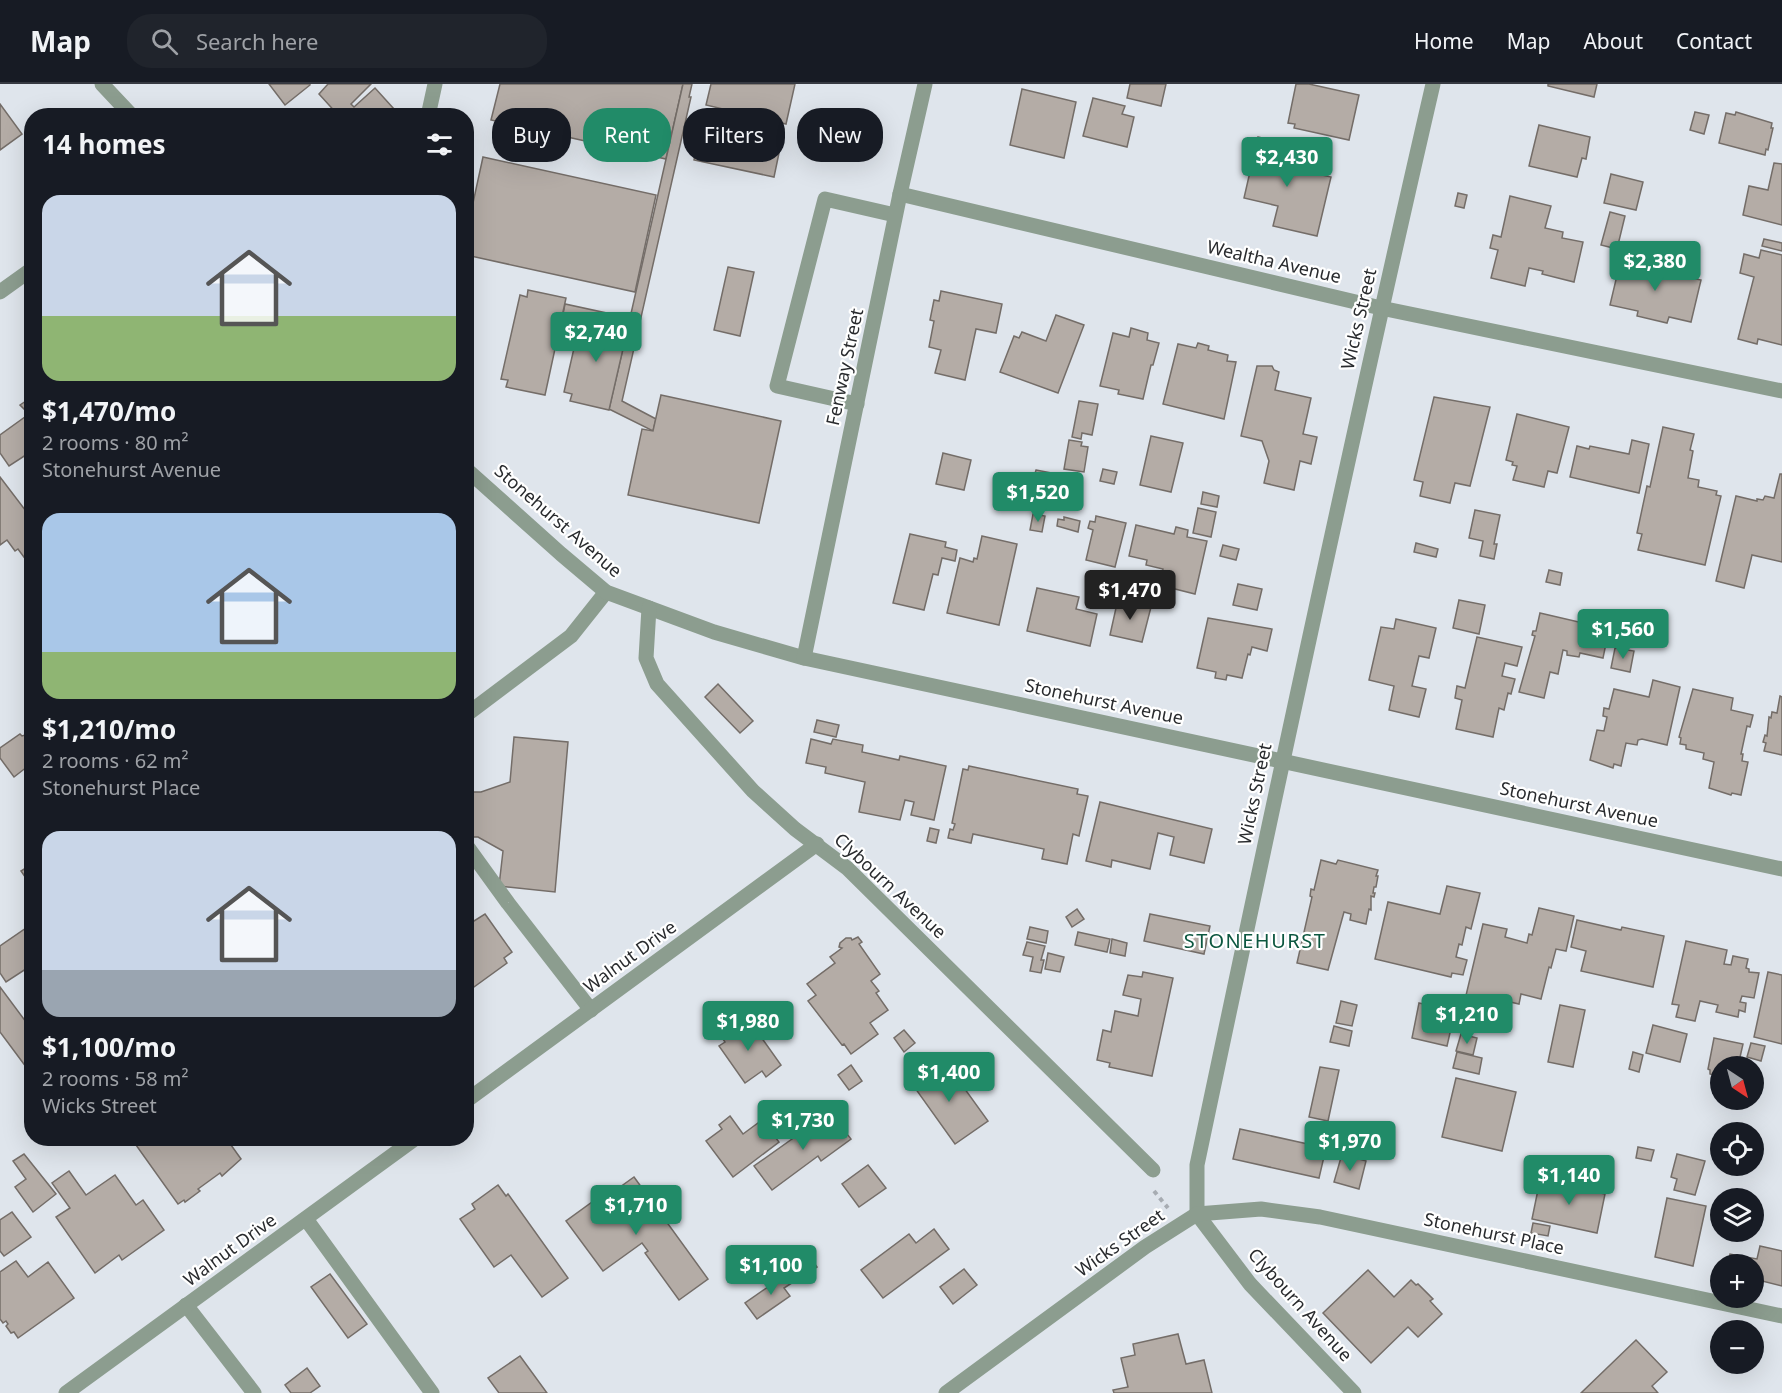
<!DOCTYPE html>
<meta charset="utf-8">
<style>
body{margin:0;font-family:"Noto Sans",sans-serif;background:#20242c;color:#f1f3f6;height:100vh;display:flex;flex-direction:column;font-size:22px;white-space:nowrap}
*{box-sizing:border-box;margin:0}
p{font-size:20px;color:#9ea1a6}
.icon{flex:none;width:33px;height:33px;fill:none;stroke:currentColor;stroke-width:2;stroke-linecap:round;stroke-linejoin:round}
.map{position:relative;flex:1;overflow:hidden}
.details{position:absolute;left:24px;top:24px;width:450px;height:1038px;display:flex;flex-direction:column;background:#171b24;border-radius:24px;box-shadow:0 6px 24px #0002}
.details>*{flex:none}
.guide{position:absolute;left:492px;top:24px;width:570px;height:54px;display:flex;gap:12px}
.needle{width:39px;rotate:144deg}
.controls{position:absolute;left:1710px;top:972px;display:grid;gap:12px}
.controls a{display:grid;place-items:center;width:54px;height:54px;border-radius:50%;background:#171b24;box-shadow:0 6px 24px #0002;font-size:30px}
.price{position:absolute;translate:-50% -51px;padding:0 14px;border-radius:6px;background:#218b68;color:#fff;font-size:20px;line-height:39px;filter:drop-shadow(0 2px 3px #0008)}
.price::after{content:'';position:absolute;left:50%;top:36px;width:18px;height:14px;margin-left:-9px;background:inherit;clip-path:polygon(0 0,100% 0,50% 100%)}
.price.on{background:#222;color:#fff}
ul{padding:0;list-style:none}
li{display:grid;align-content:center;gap:12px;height:318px;padding:0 18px}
li span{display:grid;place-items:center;height:186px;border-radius:18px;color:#555}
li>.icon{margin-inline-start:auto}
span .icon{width:108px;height:108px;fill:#fffc;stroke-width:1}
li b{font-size:26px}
h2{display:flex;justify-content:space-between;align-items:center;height:72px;padding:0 18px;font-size:26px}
.pill{padding:0 21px;border-radius:24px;background:#171b24;box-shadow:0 6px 24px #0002;font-size:21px;line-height:54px}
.pill.on{background:#218b68;color:#fff}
header{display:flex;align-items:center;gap:36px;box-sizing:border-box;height:84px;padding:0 30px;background:#171b24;border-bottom:2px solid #363941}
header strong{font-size:28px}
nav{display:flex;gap:33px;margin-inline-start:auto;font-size:21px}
.search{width:420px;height:54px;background:#20242c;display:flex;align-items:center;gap:15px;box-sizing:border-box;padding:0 21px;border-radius:24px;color:#9ea1a6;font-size:22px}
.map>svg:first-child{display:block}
</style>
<header>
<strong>Map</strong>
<div class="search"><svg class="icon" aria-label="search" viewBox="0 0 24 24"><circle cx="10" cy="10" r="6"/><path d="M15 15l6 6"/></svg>Search here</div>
<nav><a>Home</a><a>Map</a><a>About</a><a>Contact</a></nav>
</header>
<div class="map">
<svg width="1782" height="1309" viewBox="0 0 1782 1309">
<rect width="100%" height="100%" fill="#dfe5ec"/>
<g fill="#b4aca6" stroke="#746d68" stroke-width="1.5">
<path d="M269,0H310V1L285,21Z"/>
<path d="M328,0H371L351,20L354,23L375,4L394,25L386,32H339L319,10Z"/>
<path d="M500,0H683L666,75L491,36Z"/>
<path d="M683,0H692L689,13H691L622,317L656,335L653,347L609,325L628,243L589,234L588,237L563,230L565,220L630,234Z"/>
<path d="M711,0H795L786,40L706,21Z"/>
<path d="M1130,0H1166L1161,22L1127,14Z"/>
<path d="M1296,0H1309L1359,11L1349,56L1294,44L1295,40L1288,39Z"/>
<path d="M1548,0H1597L1594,13L1548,2Z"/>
<path d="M1022,5L1076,18L1064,74L1010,61Z"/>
<path d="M1093,14L1125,22L1122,30L1134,33L1127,63L1083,52Z"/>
<path d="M0,20L22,50L0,66Z"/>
<path d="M704,28L784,45L774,93L694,76Z"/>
<path d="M1695,28L1709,31L1704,50L1690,46Z"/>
<path d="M1736,28L1772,39L1771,44H1773L1768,66L1766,65L1765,71L1719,59L1726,29L1735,31Z"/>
<path d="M1539,41L1590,53L1586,75L1582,74L1577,93L1529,82Z"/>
<path d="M1258,53L1292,61L1286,83L1331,93L1317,152L1273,142L1278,122L1244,114Z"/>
<path d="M483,73L656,111L635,208L466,171V151Z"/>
<path d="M1774,79L1782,80V141L1743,131L1749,102L1768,106Z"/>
<path d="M1611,90L1643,98L1636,126L1604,119Z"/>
<path d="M1458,109L1467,111L1464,124L1455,122Z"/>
<path d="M1510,112L1551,122L1545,144L1563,148L1562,154L1583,158L1574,198L1542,190L1543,187L1529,184L1525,202L1491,194L1498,166L1490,164L1493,151L1501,153Z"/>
<path d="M1610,128L1625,132L1617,165L1601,161Z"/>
<path d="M1764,155L1782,159V167L1762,162Z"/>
<path d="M1761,166L1782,171V261L1758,255L1757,260L1738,255L1754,193L1740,189L1744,170L1759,174Z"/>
<path d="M1628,175L1664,183L1663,188L1701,196L1691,238L1669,233L1667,239L1637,232L1638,227L1610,221L1619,183L1626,185Z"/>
<path d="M728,183L754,188L740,252L714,246Z"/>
<path d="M528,206L566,214L545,311L506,303L508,296L501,295L520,211L527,213Z"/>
<path d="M941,207L1002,220L996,249L976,245L965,296L935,289L941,266L929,263L934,237L930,236L934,216L939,217Z"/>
<path d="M1056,231L1084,241L1058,309L1000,288L1014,252L1019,254L1022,248L1046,257Z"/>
<path d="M589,234L628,243L609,326L570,317L572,310L564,308L580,238L588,240Z"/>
<path d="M1131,244L1148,249L1147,256L1159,259L1153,281H1151L1143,315L1118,310L1119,306L1100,302L1113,249L1129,253Z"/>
<path d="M1198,259L1209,262L1208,266L1228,271L1227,277L1236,278L1224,335L1163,320L1178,260L1196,264Z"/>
<path d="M1257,282H1272L1274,286L1279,288L1275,306L1311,314L1303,350L1317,353L1311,380L1300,377L1294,406L1264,399L1269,377L1262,357L1241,352Z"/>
<path d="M661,311L781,337L759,439L628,411L642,345L653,347Z"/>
<path d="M32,313V367L9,382L0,369V351L29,330L20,321Z"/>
<path d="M1434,313L1490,323L1470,402L1455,399L1450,419L1420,412L1423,398L1414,396Z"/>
<path d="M1079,317L1098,320L1092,351L1082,349L1081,355L1072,353Z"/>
<path d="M1517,330L1569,343L1557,389L1548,387L1544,403L1513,396L1517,382L1512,381L1513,378L1506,376Z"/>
<path d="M1663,343L1694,350L1690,366L1693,367L1688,394L1699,396L1698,403L1717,407L1716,411L1721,412L1705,481L1638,466L1642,450L1637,449L1647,402L1650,403Z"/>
<path d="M1151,352L1183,359L1171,408L1140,401Z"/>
<path d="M1069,356L1082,358L1081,362L1088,363L1084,388L1064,385Z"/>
<path d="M1632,356L1649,360L1639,409L1570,393L1577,362L1589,365L1590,362L1629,370Z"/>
<path d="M943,369L971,376L964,406L936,400Z"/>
<path d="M1103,385L1117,388L1114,400L1100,397Z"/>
<path d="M1036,386L1052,389L1044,424L1018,419L1024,390L1034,393Z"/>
<path d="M1780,390H1782V478L1752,471L1744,504L1716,497L1736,412L1757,417V415L1763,416L1765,412L1774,414Z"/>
<path d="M0,393L32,435V484L18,465L15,467L7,456L0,461Z"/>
<path d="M1203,408L1219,412L1217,423L1201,420Z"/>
<path d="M1198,424L1216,428L1211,453L1193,449Z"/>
<path d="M1475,426L1500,431L1494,460H1497L1494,475L1480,472L1483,457L1469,454Z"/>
<path d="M1033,430L1045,432L1042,448L1030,446Z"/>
<path d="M1096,432L1126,439L1115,483L1086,476L1093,446L1088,444L1090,437L1095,438Z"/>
<path d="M1064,433L1080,437L1078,448L1057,442L1058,435L1064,436Z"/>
<path d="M1136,441L1174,450L1176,443L1188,446L1187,453L1207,457L1195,510L1159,501L1163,485L1146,481L1147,476L1129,472Z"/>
<path d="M910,450L946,458L945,463L957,466L955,477L942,474L938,491L933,490L924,526L893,519Z"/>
<path d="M982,452L1017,460L999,541L947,529L960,474L973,478L974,474L977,475Z"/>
<path d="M1416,459L1438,465L1436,473L1414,468Z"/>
<path d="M1223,461L1239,465L1236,476L1220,472Z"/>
<path d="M1549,486L1562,489L1560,501L1546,498Z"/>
<path d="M1238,500L1262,505L1257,526L1233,521Z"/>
<path d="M1037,504L1079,513L1076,525L1097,530L1090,562L1027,547Z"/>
<path d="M1118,515L1151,523L1142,558L1110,551Z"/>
<path d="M1459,516L1485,521L1479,550L1453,544Z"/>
<path d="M1540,529L1609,545L1603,574L1580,569L1579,573L1567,571V567L1563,566L1558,590L1550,588L1544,614L1519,608L1535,552L1532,551L1533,547H1536Z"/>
<path d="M1208,534L1272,545L1267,567L1252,563L1250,571L1248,570L1242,594L1227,591L1226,596L1215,594L1216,588L1197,584Z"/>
<path d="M1396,535L1436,544L1429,574L1419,572L1412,602L1426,605L1419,633L1389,626L1394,602L1369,596L1381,543L1394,545Z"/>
<path d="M1477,553L1522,563L1517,582L1505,579L1502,592L1515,595L1511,610L1508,609L1504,626L1499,624L1493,653L1456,645L1462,616L1455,614L1457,602L1465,604Z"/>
<path d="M1615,564L1634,567L1630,588L1611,584Z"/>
<path d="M1653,596L1680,603L1667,661L1642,655L1638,656L1637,661L1626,659L1621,682L1614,680L1613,684L1590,676L1597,646L1604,647L1607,633L1603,632L1604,624L1609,625L1614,605L1649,613Z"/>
<path d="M718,600L753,637L740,649L705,613Z"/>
<path d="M1693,605L1733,614L1731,626L1753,631L1750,643L1747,642L1741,670H1743L1742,677L1748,678L1741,711L1732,709L1731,711L1709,704L1714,678L1703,675L1704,669L1686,665V661L1680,660L1681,654L1679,653Z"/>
<path d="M1780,612L1782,613V671L1764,667L1766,659L1763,658L1765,651L1767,652L1769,633L1771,634L1772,628L1777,629Z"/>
<path d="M817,636L839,641L836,653L814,648Z"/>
<path d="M32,649V679L14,693L0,674V664L20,650L22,652Z"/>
<path d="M514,653L568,658L555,808L499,802L503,767L478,753H472L473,708H481L510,698Z"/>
<path d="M811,655L831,660L833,655L863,661L862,668L899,676L900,672L946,682L934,736L911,731L914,718L905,716L900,736L859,728L865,698L825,689L826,683L806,679Z"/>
<path d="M969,682L1078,705L1077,710L1088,712L1079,752L1073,750L1067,780L1042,775L1044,765L973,750L971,759L948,754L950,745L953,746L955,740L952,739L963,685L968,686Z"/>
<path d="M1100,718L1212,745L1204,779L1170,771L1174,753L1158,749L1150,785L1112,776L1111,783L1086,777Z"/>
<path d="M930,744L939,746L936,759L927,757Z"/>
<path d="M1321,776L1336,780L1338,776L1378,786L1376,792H1378L1376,803H1374L1373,809H1375L1374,813L1371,812V826L1369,825L1366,840L1350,836L1351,830L1344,828L1328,886L1297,879L1312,813L1310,812L1311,805L1314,806Z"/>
<path d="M32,780V799L30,800L21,787Z"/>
<path d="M1447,802L1480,809L1471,845L1466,843L1462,861L1459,860L1456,873L1467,876L1463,891L1452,889L1451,893L1375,875L1388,818L1440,830Z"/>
<path d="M1539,824L1574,832L1566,867L1556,865L1551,884L1549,883L1541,915L1521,910L1519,920L1493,914L1488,931L1463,924L1483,840L1507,845L1505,853L1527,859L1529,850L1532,851Z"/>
<path d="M1077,825L1084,835L1072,843L1066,833Z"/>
<path d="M485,830L512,868L504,874L507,879L474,903L471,898L466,901V842Z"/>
<path d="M1150,830L1210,842L1204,870L1144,857Z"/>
<path d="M1577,836L1621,846L1622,843L1664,852L1653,903L1581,887L1586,867L1571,863Z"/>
<path d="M32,840V881L6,898L0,889V862Z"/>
<path d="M1030,843L1048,847L1046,859L1027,855Z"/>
<path d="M1078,848L1110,855L1107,868L1075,861Z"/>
<path d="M858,853L862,858L859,860L880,890L871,897L879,907L876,909L888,926L870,939L878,950L851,970L844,960L842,961L808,917L816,911L807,900L835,879L830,873L842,864L839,863L840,859L846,854H851L852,856Z"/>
<path d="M1112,855L1127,859L1125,872L1110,869Z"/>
<path d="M1686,857L1727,866L1724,880L1731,881L1733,872L1748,875L1746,884L1749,885V888L1759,889L1754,914L1742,912L1740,918L1746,919L1745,928L1739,926L1738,933L1716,928L1718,921L1700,917L1695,937L1676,933L1679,921L1672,920Z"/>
<path d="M1027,858L1045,862L1041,876H1044L1041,889L1030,887L1033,873L1023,871Z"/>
<path d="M1048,869L1064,873L1060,888L1045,885Z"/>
<path d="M1143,888L1173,894L1152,992L1109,983L1110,979L1097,976L1103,946L1111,948L1115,927L1138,932L1141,915L1123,911L1128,891L1142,893Z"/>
<path d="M1768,888L1782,891V960L1754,953Z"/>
<path d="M0,903L32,946V991L0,948Z"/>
<path d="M1341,917L1357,921L1352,942L1336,939Z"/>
<path d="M1419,919L1455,927L1447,962L1412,954Z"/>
<path d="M1560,921L1585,926L1573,983L1548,978Z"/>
<path d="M745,937L748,942L751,939L781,981L766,993L762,987L745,999L719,962L725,958L721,952L740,938Z"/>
<path d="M1653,941L1687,950L1680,978L1646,969Z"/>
<path d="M1334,942L1352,947L1349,962L1330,958Z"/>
<path d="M904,946L915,959L904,968L894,954Z"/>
<path d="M1461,950L1477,954L1473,971L1456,967Z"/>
<path d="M1714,954L1743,960L1738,982H1720V988L1718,987L1717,992L1710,990V986L1708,985Z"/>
<path d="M1751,959L1765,962L1761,977L1747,973Z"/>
<path d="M1457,968L1482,974L1479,990L1453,984Z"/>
<path d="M1633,968L1643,971L1639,988L1629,985Z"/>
<path d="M937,977L957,1004L962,1001L988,1037L955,1060L910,997Z"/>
<path d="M851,981L862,997L849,1006L838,991Z"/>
<path d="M1320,983L1339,986L1328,1037L1309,1033Z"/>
<path d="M1456,994L1516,1008L1502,1067L1442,1053Z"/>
<path d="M830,1028L851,1055L821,1077L818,1072L772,1106L754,1082Z"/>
<path d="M730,1032L743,1050L762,1036L779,1058L733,1093L706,1057L722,1045L719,1041Z"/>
<path d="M1240,1045L1326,1064L1319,1094L1233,1075Z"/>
<path d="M131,1054H226L241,1075L222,1092L220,1089L198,1105L200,1107L185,1118L184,1116L178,1120Z"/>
<path d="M1638,1063L1654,1066L1651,1077L1636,1074Z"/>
<path d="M24,1070L56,1110L33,1128L15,1103L26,1095L13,1077Z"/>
<path d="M1342,1070L1366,1077L1359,1105L1334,1098Z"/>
<path d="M1677,1070L1705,1077L1695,1111L1674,1106L1677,1095L1671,1093Z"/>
<path d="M868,1081L886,1104L859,1123L842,1100Z"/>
<path d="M69,1087L86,1111L115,1091L136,1121L143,1116L164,1146L122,1176L119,1171L95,1189L56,1133L70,1124L52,1099Z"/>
<path d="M634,1093L708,1195L679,1216L645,1169L648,1167L642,1159L603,1187L566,1137L610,1105L613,1108Z"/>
<path d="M1540,1096L1605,1110L1597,1149L1532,1135Z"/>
<path d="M498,1101L506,1112L508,1110L568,1194L542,1213L511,1171L494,1183L460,1135L475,1125L472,1120Z"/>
<path d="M1667,1114L1706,1122L1693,1182L1655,1173Z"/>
<path d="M12,1128L31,1153L4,1172L0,1167V1136Z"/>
<path d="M1533,1139L1550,1142L1548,1152L1531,1149Z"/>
<path d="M934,1145L949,1165L883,1214L861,1186L909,1150L916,1159Z"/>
<path d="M1760,1162L1782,1167V1202L1754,1195V1180H1728L1730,1170L1757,1175Z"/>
<path d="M810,1173L817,1183L805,1191L798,1183Z"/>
<path d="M16,1177L28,1193L48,1178L74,1214L18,1254L14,1248L11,1249L6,1242L8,1240L6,1237L3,1239L0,1235V1188Z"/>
<path d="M964,1185L977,1201L953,1220L940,1203Z"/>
<path d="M792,1186L798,1195L784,1204L790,1212L757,1235L745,1219Z"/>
<path d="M1368,1186L1394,1213L1411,1196L1416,1201L1418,1200L1433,1215L1430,1217L1442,1230L1418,1253L1408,1243L1371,1279L1323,1229Z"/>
<path d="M330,1190L367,1240L348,1254L311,1203Z"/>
<path d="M1178,1250L1186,1280L1204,1276L1212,1309H1114L1113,1306L1128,1303L1121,1274L1135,1271L1133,1260Z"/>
<path d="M1636,1256L1667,1288L1652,1302L1658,1309H1581Z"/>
<path d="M520,1272L547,1309H499L488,1294Z"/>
<path d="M307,1284L320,1302L310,1309H291L285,1301Z"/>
</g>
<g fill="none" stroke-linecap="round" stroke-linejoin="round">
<path stroke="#a7acb2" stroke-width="4" stroke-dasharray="4.5 4.5" stroke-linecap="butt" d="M1154,1107L1168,1124"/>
<g stroke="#8c9d8f" stroke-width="15">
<path d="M857,320L777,302L825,115L895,131"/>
<path d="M466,631L571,552L606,508"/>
<path d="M466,761L508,819L591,926"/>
<path d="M306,1135L432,1309"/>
<path d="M186,1221L254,1309"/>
</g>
<g stroke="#8c9d8f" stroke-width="15">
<path d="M102,0L132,32"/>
<path d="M428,32L435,0"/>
<path d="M900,110L1381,224L1782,307"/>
<path d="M0,208L32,185"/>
<path d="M466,385L561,470L606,508L714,548L804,574L1782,785"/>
<path d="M649,524L646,574L657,600L753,707L795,745L847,784L1153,1086"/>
<path d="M804,574L900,110L925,0"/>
<path d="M466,1017L817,760"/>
<path d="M1197,1130V1081C1273,720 1350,359 1433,0"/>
<path d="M1197,1130L1250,1200L1354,1309"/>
<path d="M66,1309L416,1054"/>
<path d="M946,1309L1145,1163L1197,1130L1261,1125L1320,1133L1782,1232"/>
</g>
</g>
<g text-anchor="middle" stroke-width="4.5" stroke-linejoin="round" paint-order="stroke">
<g font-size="18" fill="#292b2e" stroke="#fff">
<text transform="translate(1274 178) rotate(13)" y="6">Wealtha Avenue</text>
<text transform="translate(1359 235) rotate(-77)" y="6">Wicks Street</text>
<text transform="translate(845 283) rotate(-78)" y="6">Fenway Street</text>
<text transform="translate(558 437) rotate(41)" y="6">Stonehurst Avenue</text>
<text transform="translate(1104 618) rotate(12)" y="6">Stonehurst Avenue</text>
<text transform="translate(1255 710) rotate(-78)" y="6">Wicks Street</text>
<text transform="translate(1579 721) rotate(12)" y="6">Stonehurst Avenue</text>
<text transform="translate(890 802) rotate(43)" y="6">Clybourn Avenue</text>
<text transform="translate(630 873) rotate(-36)" y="6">Walnut Drive</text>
<text transform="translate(1494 1150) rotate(12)" y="6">Stonehurst Place</text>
<text transform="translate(1120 1159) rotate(-35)" y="6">Wicks Street</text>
<text transform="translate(230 1166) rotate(-36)" y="6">Walnut Drive</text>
<text transform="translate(1300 1221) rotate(48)" y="6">Clybourn Avenue</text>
</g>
<g font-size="20" letter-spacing="1.5" fill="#0c5740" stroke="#fff">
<text x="1255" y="864">STONEHURST</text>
</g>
</g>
</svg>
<div class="controls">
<a><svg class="needle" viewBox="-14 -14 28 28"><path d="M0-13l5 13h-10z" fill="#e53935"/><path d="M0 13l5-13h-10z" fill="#9ea1a6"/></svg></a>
<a><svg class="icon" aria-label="locate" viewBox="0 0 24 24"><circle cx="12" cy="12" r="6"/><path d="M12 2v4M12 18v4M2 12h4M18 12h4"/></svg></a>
<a><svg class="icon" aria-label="layers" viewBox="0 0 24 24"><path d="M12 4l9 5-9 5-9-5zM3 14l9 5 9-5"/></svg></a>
<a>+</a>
<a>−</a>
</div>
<b class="price" style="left:1287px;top:104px">$2,430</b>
<b class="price" style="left:1655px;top:208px">$2,380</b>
<b class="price" style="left:596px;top:279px">$2,740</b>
<b class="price" style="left:1038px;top:439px">$1,520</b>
<b class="price on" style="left:1130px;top:537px">$1,470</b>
<b class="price" style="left:1623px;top:576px">$1,560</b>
<b class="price" style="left:1467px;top:961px">$1,210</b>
<b class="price" style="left:748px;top:968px">$1,980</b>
<b class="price" style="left:949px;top:1019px">$1,400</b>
<b class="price" style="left:803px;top:1067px">$1,730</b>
<b class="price" style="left:1350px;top:1088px">$1,970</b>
<b class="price" style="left:1569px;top:1122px">$1,140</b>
<b class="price" style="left:636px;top:1152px">$1,710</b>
<b class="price" style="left:771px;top:1212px">$1,100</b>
<div class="guide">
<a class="pill">Buy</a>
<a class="pill on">Rent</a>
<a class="pill">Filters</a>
<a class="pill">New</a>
</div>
<section class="details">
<h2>14 homes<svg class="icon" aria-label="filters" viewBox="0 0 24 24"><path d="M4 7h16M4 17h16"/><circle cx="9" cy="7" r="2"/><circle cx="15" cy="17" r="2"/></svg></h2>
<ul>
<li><span style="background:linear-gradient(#c9d6e8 65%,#8fb573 0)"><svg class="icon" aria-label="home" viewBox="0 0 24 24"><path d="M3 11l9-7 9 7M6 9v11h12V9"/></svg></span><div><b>$1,470/mo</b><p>2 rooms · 80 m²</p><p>Stonehurst Avenue</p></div></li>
<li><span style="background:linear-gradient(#a9c7e8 75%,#8fb573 0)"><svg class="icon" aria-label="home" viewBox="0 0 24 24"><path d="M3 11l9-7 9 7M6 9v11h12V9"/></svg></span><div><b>$1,210/mo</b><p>2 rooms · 62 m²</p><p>Stonehurst Place</p></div></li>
<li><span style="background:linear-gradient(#c9d6e8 75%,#9aa5b1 0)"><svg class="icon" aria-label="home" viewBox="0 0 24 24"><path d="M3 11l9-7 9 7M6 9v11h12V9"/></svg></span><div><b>$1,100/mo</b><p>2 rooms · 58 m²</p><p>Wicks Street</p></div></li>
</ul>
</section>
</div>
